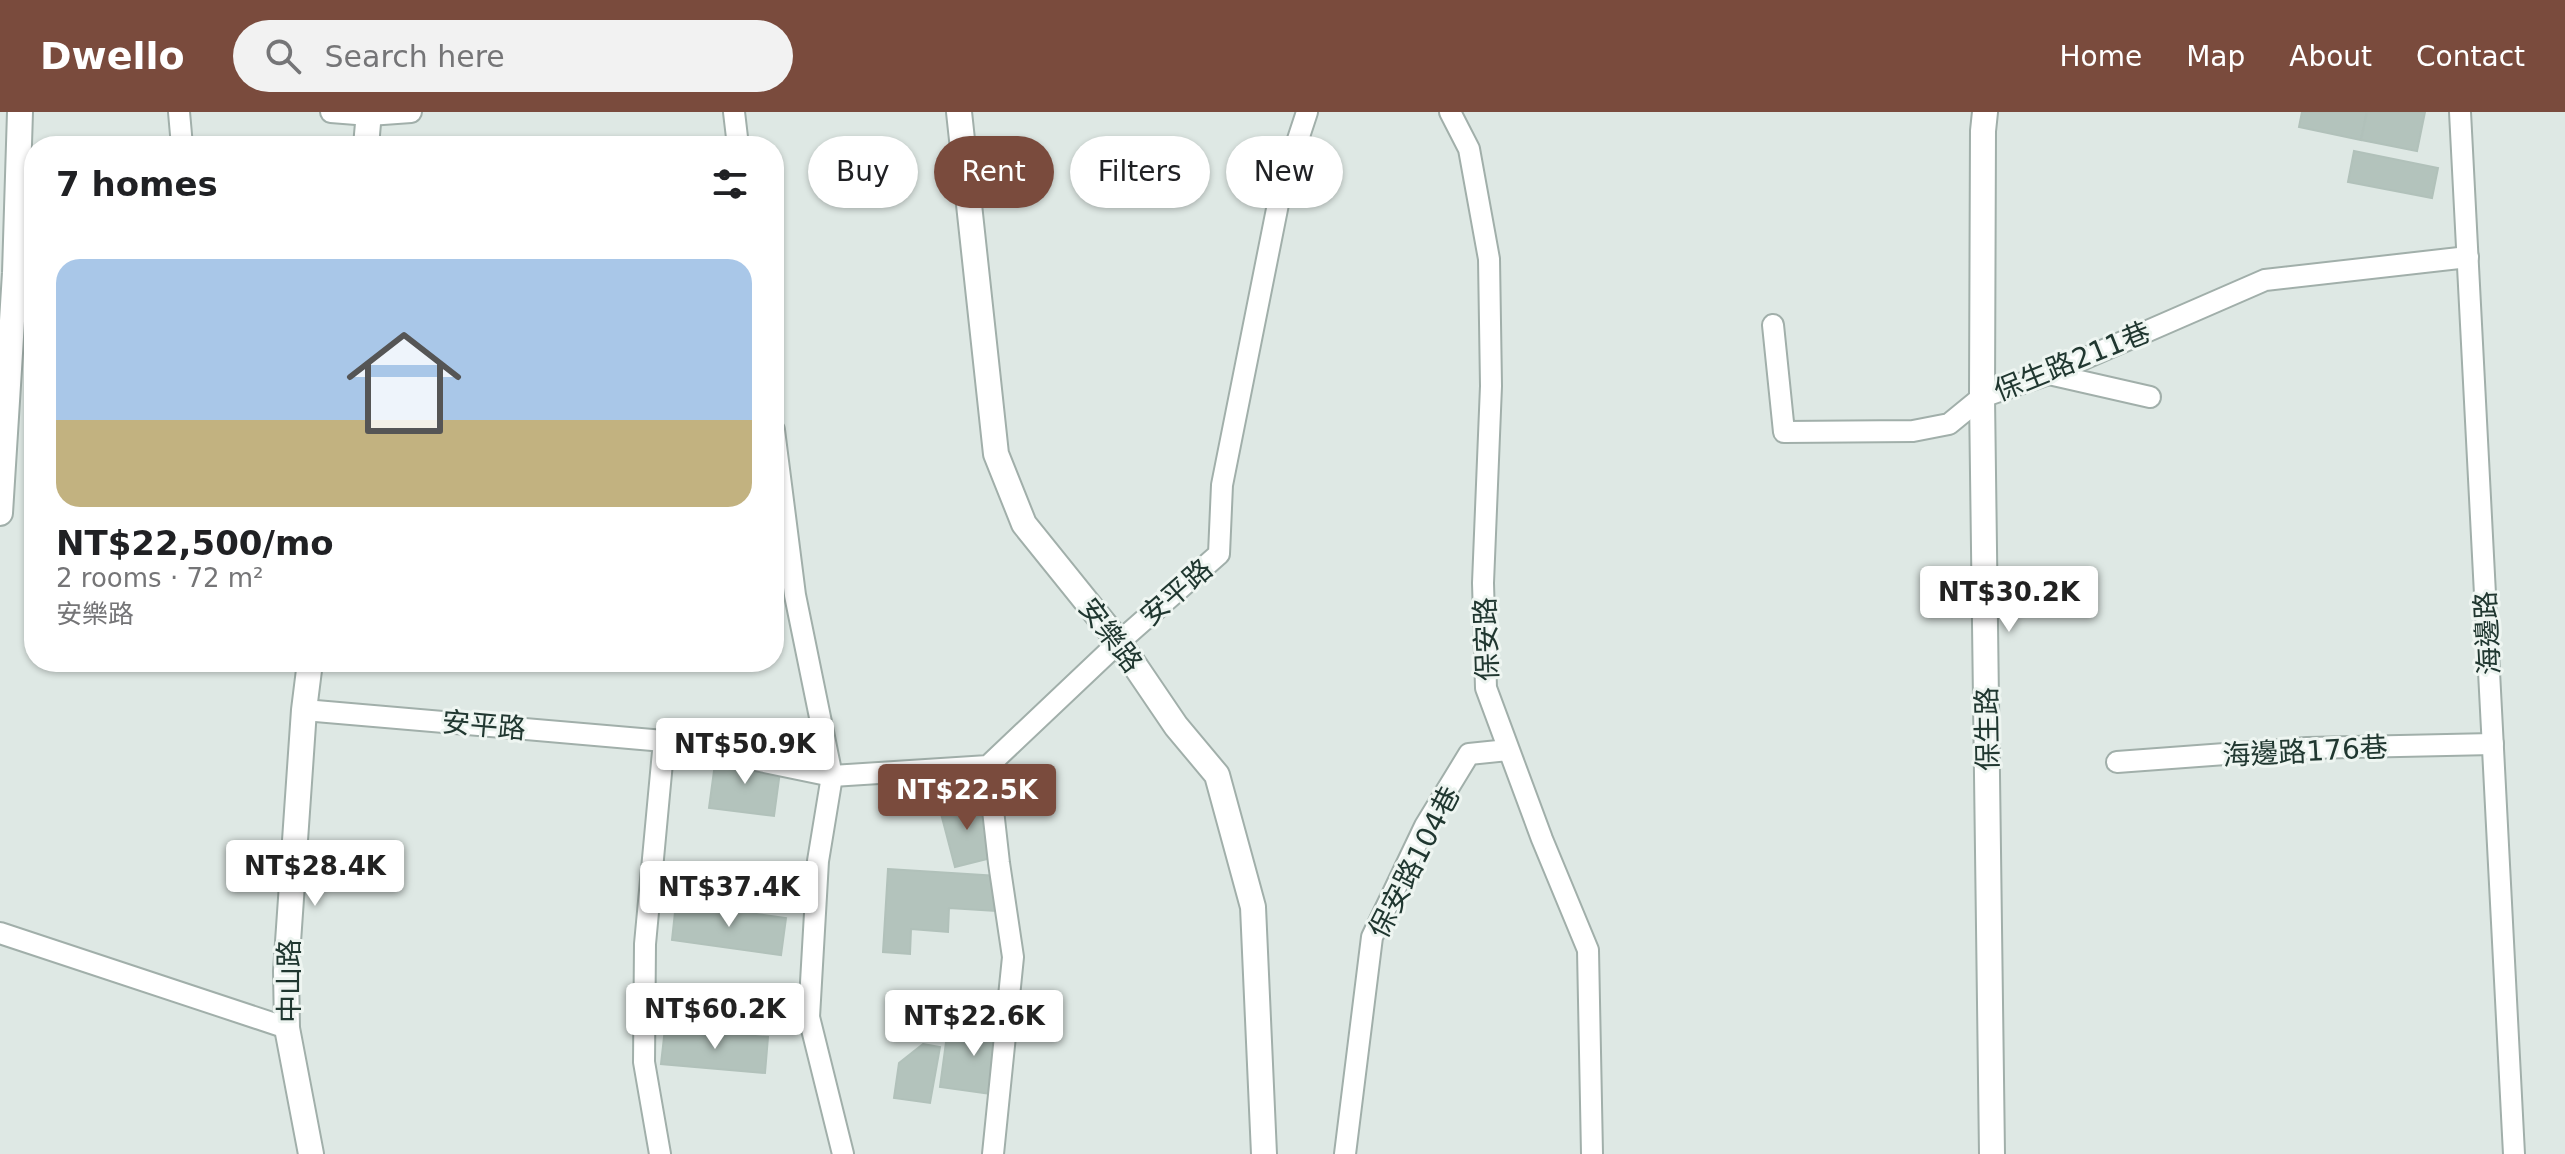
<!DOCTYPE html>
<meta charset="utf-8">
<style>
body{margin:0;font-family:"DejaVu Sans","Noto Sans TC",sans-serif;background:#f2f2f2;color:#202124;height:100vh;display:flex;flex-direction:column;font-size:30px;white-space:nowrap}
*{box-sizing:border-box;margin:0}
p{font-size:26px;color:#757577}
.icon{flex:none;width:44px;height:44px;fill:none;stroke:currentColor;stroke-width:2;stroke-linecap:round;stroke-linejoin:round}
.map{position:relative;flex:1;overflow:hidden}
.panel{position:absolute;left:24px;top:24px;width:760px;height:536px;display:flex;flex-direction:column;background:#fff;border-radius:32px;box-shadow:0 2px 6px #0004}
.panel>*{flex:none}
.hud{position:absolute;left:808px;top:24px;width:760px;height:72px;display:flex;gap:16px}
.price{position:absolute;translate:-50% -68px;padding:0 18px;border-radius:8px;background:#fff;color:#222;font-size:26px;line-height:52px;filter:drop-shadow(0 2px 4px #0008)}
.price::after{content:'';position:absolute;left:50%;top:48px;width:24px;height:18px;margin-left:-12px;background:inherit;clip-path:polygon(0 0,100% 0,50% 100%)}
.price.current{background:#7a4b3d;color:#fff}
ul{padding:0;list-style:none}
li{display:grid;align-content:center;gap:16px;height:424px;padding:0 32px}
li+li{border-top:2px solid #e0e0e0}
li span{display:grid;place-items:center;height:248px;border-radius:24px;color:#555}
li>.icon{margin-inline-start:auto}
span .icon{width:144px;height:144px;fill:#fffc;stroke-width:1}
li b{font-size:34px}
h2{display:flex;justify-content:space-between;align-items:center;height:96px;padding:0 32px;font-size:34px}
.pill{padding:0 28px;border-radius:36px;background:#fff;box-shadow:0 2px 6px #0004;font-size:28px;line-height:72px}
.pill.current{background:#7a4b3d;color:#fff}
header{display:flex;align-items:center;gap:48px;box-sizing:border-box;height:112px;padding:0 40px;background:#7a4b3d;color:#fff}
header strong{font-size:38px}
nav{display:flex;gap:44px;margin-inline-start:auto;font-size:28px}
.search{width:560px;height:72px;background:#f2f2f2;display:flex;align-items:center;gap:20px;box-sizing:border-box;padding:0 28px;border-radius:44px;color:#757577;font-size:30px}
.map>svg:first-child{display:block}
</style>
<header>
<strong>Dwello</strong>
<div class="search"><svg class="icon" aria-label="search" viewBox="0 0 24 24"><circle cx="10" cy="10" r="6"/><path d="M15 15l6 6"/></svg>Search here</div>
<nav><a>Home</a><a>Map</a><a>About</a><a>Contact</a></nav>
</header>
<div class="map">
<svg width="2565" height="1042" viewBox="0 0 2565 1042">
<rect width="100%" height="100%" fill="#dee8e4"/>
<g fill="#b3c3bc" stroke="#b1c1ba" stroke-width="2">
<path d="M2302,0H2367L2361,28L2299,15Z"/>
<path d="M2367,0H2425L2417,39L2361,28Z"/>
<path d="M2354,39L2438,56L2432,86L2348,70Z"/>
<path d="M716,644L781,652L774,704L709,696Z"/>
<path d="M979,684L995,745L955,755L939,694Z"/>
<path d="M888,757L998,764L996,799L949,796L948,820L911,817L910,842L883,840Z"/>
<path d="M676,791L786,806L781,843L672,828Z"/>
<path d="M949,908L1008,917L999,983L940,975Z"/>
<path d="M665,916L768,925L765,961L661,952Z"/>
<path d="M923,932L940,935L930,991L894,986L899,951Z"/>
</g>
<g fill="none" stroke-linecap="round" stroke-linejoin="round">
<defs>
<g id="service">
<path d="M179,0L182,34"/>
<path d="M331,0L369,3L411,0"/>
<path d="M734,0L738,34"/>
<path d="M1450,0L1469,37L1489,147L1491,274L1483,471L1486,576L1542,727L1588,838L1592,1042"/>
<path d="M2460,0L2514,1042"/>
<path d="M1773,213L1784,320L1913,319L1949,312L1982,285L2049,262L2265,168L2468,145"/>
<path d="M2049,262L2150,285"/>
<path d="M774,318L795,483L832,664L818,749L809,905L843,1042"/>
<path d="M304,598L664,629"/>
<path d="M2117,650L2307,636L2493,632"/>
<path d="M988,654L999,751L1013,845L993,1042"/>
<path d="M0,821L287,916"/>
<path d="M660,1042L644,950L645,832L664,629L832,664L988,654L1119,530L1219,442L1222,373L1280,82L1307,0"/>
<path d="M1345,1042L1372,825L1425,714L1469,642L1508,638"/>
</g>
<g id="minor">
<path d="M959,0L996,342L1024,412L1119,530L1176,614L1217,663L1253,795L1264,1042"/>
<path d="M1985,0L1983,19L1982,285L1992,1042"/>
<path d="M0,401L15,161L20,0"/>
</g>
<g id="tertiary">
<path d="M366,34L369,0"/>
<path d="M310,550L304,598L286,859L287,916L311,1042"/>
</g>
</defs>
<use href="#service" stroke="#a1afaa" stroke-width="24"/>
<use href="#minor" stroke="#a1afaa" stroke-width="28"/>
<use href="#tertiary" stroke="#a1afaa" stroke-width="28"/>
<use href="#service" stroke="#fff" stroke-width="20"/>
<use href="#minor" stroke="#fff" stroke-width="24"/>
<use href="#tertiary" stroke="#fff" stroke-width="24"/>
</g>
<g text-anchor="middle" stroke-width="6" stroke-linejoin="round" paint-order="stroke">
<g font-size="28" fill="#203730" stroke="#eef5f1">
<text transform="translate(2072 249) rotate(-22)" y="10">保生路211巷</text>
<text transform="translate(1176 480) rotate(-41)" y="10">安平路</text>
<text transform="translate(2487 521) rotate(-93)" y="10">海邊路</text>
<text transform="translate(1111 523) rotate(53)" y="10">安樂路</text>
<text transform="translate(1486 527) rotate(-92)" y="10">保安路</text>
<text transform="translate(484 613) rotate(5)" y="10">安平路</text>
<text transform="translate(1987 617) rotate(-91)" y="10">保生路</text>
<text transform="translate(2305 639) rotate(-3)" y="10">海邊路176巷</text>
<text transform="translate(1414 750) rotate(-63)" y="10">保安路104巷</text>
<text transform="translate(289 869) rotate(-90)" y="10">中山路</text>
</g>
</g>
</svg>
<b class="price" style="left:2009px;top:522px">NT$30.2K</b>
<b class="price" style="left:745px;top:674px">NT$50.9K</b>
<b class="price current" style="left:967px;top:720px">NT$22.5K</b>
<b class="price" style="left:315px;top:796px">NT$28.4K</b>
<b class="price" style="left:729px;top:817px">NT$37.4K</b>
<b class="price" style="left:715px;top:939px">NT$60.2K</b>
<b class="price" style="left:974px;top:946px">NT$22.6K</b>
<div class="hud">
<a class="pill">Buy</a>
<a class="pill current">Rent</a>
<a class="pill">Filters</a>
<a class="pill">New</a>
</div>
<section class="panel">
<h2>7 homes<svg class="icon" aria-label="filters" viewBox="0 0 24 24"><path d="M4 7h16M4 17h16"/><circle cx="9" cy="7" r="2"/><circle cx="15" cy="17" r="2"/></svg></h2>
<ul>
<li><span style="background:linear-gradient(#a9c7e8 65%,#c2b280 0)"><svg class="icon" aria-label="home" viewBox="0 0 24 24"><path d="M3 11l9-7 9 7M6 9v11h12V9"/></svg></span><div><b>NT$22,500/mo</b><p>2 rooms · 72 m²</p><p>安樂路</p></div></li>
</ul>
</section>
</div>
